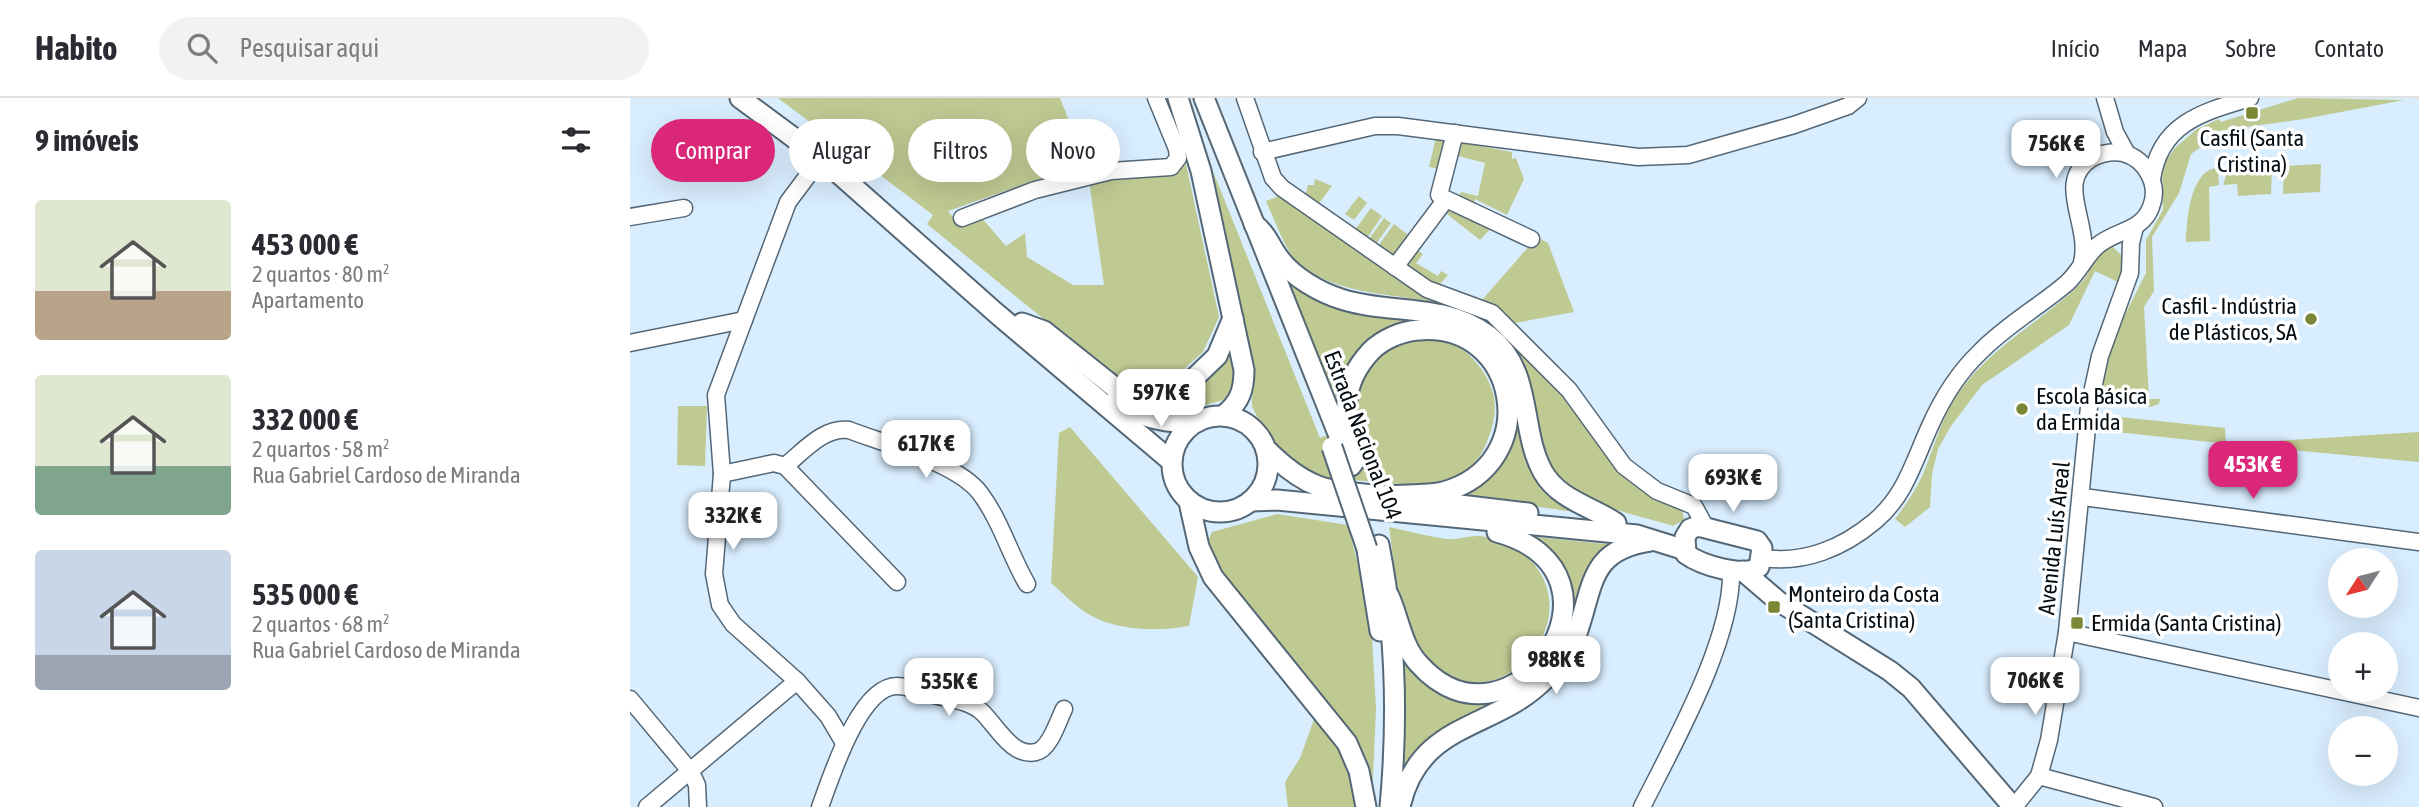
<!DOCTYPE html>
<html lang="pt">
<meta charset="utf-8">
<style>
body{margin:0;font-family:"Asap Condensed",sans-serif;background:#f2f2f3;color:#2b2b33;height:100vh;display:flex;flex-direction:column;font-size:26px;white-space:nowrap}
*{box-sizing:border-box;margin:0}
p{font-size:23px;color:#7c7c81}
.icon{flex:none;width:38px;height:38px;fill:none;stroke:currentColor;stroke-width:2;stroke-linecap:round;stroke-linejoin:round}
.map{position:relative;flex:1;overflow:hidden}
.drawer{display:flex;flex-direction:column;background:#fff;width:630px}
.drawer>*{flex:none}
.guide{position:absolute;left:21px;top:21px;width:665px;height:63px;display:flex;gap:14px}
.needle{width:46px;rotate:234deg}
.buttons{position:absolute;left:1698px;top:450px;display:grid;gap:14px}
.buttons a{display:grid;place-items:center;width:70px;height:70px;border-radius:50%;background:#fff;box-shadow:0 7px 28px #0002;font-size:35px}
.price{position:absolute;translate:-50% -60px;padding:0 16px;border-radius:14px;background:#fff;color:#222;font-size:23px;line-height:46px;filter:drop-shadow(0 2px 4px #0008)}
.price::after{content:'';position:absolute;left:50%;top:42px;width:21px;height:16px;margin-left:-10px;background:inherit;clip-path:polygon(0 0,100% 0,50% 100%)}
.price.current{background:#db2777;color:#fff}
ul{padding:0;list-style:none}
li{display:flex;align-items:center;gap:21px;height:175px;padding:0 35px}
li span{display:grid;place-items:center;flex:none;width:196px;height:140px;border-radius:7px;color:#555}
li>.icon{margin-inline-start:auto}
span .icon{width:84px;height:84px;fill:#fffc;stroke-width:1}
li b{font-size:30px}
h2{display:flex;justify-content:space-between;align-items:center;height:84px;padding:0 35px;font-size:30px}
.pill{padding:0 24px;border-radius:32px;background:#fff;box-shadow:0 7px 28px #0002;font-size:24px;line-height:63px}
.pill.current{background:#db2777;color:#fff}
header{display:flex;align-items:center;gap:42px;box-sizing:border-box;height:98px;padding:0 35px;background:#fff;border-bottom:2px solid #e1e1e2}
header strong{font-size:33px}
nav{display:flex;gap:38px;margin-inline-start:auto;font-size:24px}
.search{width:490px;height:63px;background:#f2f2f3;display:flex;align-items:center;gap:18px;box-sizing:border-box;padding:0 24px;border-radius:38px;color:#7c7c81;font-size:26px}
main{display:flex;flex:1;min-height:0}
.map>svg:first-child{display:block}
</style>
<header>
<strong>Habito</strong>
<div class="search"><svg class="icon" aria-label="search" viewBox="0 0 24 24"><circle cx="10" cy="10" r="6"/><path d="M15 15l6 6"/></svg>Pesquisar aqui</div>
<nav><a>Início</a><a>Mapa</a><a>Sobre</a><a>Contato</a></nav>
</header>
<main>
<section class="drawer">
<h2>9 imóveis<svg class="icon" aria-label="filters" viewBox="0 0 24 24"><path d="M4 7h16M4 17h16"/><circle cx="9" cy="7" r="2"/><circle cx="15" cy="17" r="2"/></svg></h2>
<ul>
<li><span style="background:linear-gradient(#dfe7d0 65%,#b9a48a 0)"><svg class="icon" aria-label="home" viewBox="0 0 24 24"><path d="M3 11l9-7 9 7M6 9v11h12V9"/></svg></span><div><b>453 000 €</b><p>2 quartos · 80 m²</p><p>Apartamento</p></div></li>
<li><span style="background:linear-gradient(#dfe7d0 65%,#7fa58c 0)"><svg class="icon" aria-label="home" viewBox="0 0 24 24"><path d="M3 11l9-7 9 7M6 9v11h12V9"/></svg></span><div><b>332 000 €</b><p>2 quartos · 58 m²</p><p>Rua Gabriel Cardoso de Miranda</p></div></li>
<li><span style="background:linear-gradient(#c9d6e8 75%,#9aa5b1 0)"><svg class="icon" aria-label="home" viewBox="0 0 24 24"><path d="M3 11l9-7 9 7M6 9v11h12V9"/></svg></span><div><b>535 000 €</b><p>2 quartos · 68 m²</p><p>Rua Gabriel Cardoso de Miranda</p></div></li>
</ul>
</section>
<div class="map">
<svg width="1789" height="709" viewBox="0 0 1789 709">
<rect width="100%" height="100%" fill="#d8edfe"/>
<g fill="#bfc992">
<path d="M148,0H430L441,28L473,67L415,79L318,113L328,125L350,118L376,148L395,135L397,159L443,187H474L459,83L556,66L589,219L573,254L552,273L536,282L512,287L486,280L297,126L303,117Z"/>
<path d="M1668,0L1774,2L1674,21L1573,35V47L1561,56L1549,95L1522,139L1524,193L1514,209L1519,301H1530L1529,306L1520,309L1476,304L1471,300L1475,256L1516,175V142L1533,112L1532,68L1545,50L1567,31L1589,21L1591,24Z"/>
<path d="M560,16L690,340L724,326C723,306 723,288 734,270C740,260 753,252 763,248C775,243 786,237 799,238C828,240 855,267 863,295C867,311 864,326 858,341C840,395 779,387 735,383C715,381 690,382 672,372C659,365 630,325 623,311C620,303 624,288 624,279Z"/>
<path d="M806,40L819,42L810,71L799,69Z"/>
<path d="M829,44L882,54V61L886,60L894,81L877,117L845,101L843,109L828,102L831,94L848,98L855,65L825,57Z"/>
<path d="M1691,66L1690,94L1653,96L1654,68Z"/>
<path d="M1642,69L1641,96L1608,98L1607,86L1593,87L1598,71Z"/>
<path d="M1588,70L1589,87L1579,89L1580,143L1556,144C1557,122 1560,71 1588,70Z"/>
<path d="M685,81L702,88L687,108L675,99L678,87H684Z"/>
<path d="M652,97L756,172L805,202L856,219L940,303L987,371L1005,388L1052,410L1054,422L1043,428C1009,417 962,410 935,385C895,347 914,268 858,225C808,188 719,210 667,164C656,154 643,118 636,103Z"/>
<path d="M729,98L737,105L724,122L715,116Z"/>
<path d="M741,110L752,118L737,140L725,132Z"/>
<path d="M817,110L863,128L850,142L813,113Z"/>
<path d="M754,120L761,125L746,146L739,141Z"/>
<path d="M764,126L781,139L763,164L746,151Z"/>
<path d="M907,139L918,145L944,214L885,225L852,202Z"/>
<path d="M1483,149L1494,160L1492,186L1465,173L1439,227L1352,287L1321,328L1308,351L1302,376L1300,409L1275,429L1265,421C1277,405 1288,389 1295,371C1305,347 1310,324 1324,302C1358,249 1407,228 1450,186C1464,173 1460,151 1483,149Z"/>
<path d="M785,150L793,156L786,165L808,178L811,173L818,177L810,186L776,174L774,163Z"/>
<path d="M655,181L817,226C804,225 786,222 773,225C731,236 713,270 705,309Z"/>
<path d="M600,251L605,289L593,302L542,317L506,306C553,304 574,289 600,251Z"/>
<path d="M885,297L909,379L944,414L833,398L854,382Z"/>
<path d="M48,308H77L75,368L47,367Z"/>
<path d="M1471,317L1595,330L1596,346L1789,334V364C1682,354 1575,344 1469,332Z"/>
<path d="M440,329L568,479L559,528C527,534 483,533 455,514C443,506 432,494 421,485L429,335Z"/>
<path d="M647,416L718,427L741,520L746,611L742,702L738,683L588,479L577,445L582,434Z"/>
<path d="M759,429C778,433 797,438 816,441C827,442 837,438 848,438C858,438 880,445 888,451C970,512 874,628 801,568C790,559 781,547 776,534C766,504 764,461 759,429Z"/>
<path d="M897,438L984,447L940,527V499Z"/>
<path d="M771,551L785,573L883,595L772,679L774,622Z"/>
<path d="M686,616L715,658L727,709H658L655,684L670,660Z"/>
</g>
<g fill="none" stroke-linecap="round" stroke-linejoin="round">
<defs>
<g id="minor">
<path d="M615,0L643,80L652,90L797,191L862,215L939,292L994,368L1027,393L1064,408L1076,430"/>
<path d="M1475,0L1485,34L1497,56"/>
<path d="M632,54L745,28H768L1008,59L1058,57L1164,27L1218,8L1228,0"/>
<path d="M191,60L158,104L86,297L92,376L84,476L90,507L103,526L167,583L198,618L214,645"/>
<path d="M1522,81C1530,25 1573,14 1620,0"/>
<path d="M809,97L825,35"/>
<path d="M0,119L54,110"/>
<path d="M332,120L405,92L481,73L541,69L548,60L547,51L526,0"/>
<path d="M765,169L816,101L901,141"/>
<path d="M0,245L114,222"/>
<path d="M155,368C174,353 193,329 219,332C255,346 327,365 350,395C371,423 380,457 397,486"/>
<path d="M92,376L144,365L155,368L267,484"/>
<path d="M1453,399L1789,444"/>
<path d="M1133,460C1174,466 1213,450 1245,423C1275,398 1284,363 1300,328C1312,301 1328,275 1350,254C1376,227 1409,209 1437,185C1449,174 1455,159 1467,148C1485,132 1512,134 1521,109C1530,87 1516,61 1493,55C1482,53 1472,55 1462,60C1422,85 1464,128 1451,168"/>
<path d="M1437,534L1789,610"/>
<path d="M0,601L61,674L67,687L68,709"/>
<path d="M1409,678L1524,709"/>
<path d="M17,709L167,583"/>
<path d="M190,709C201,680 229,588 267,588C279,588 293,594 304,597C320,601 341,603 353,615C367,629 383,660 406,654C420,651 428,623 434,611"/>
<path d="M1012,709C1043,647 1104,540 1101,471"/>
<path d="M1384,709L1409,678L1419,642L1437,534L1459,309L1470,258L1500,175L1501,145L1505,129"/>
</g>
<g id="major">
<path d="M110,0L191,60L366,215L541,363"/>
<path d="M548,0L571,73L614,272C614,292 610,304 594,317"/>
<path d="M574,0L713,348"/>
<path d="M624,126C637,136 640,148 649,160C663,179 689,194 711,201C760,217 815,204 859,238C904,273 889,331 913,374C929,402 961,408 986,425"/>
<path d="M392,225L414,233L488,292L513,297L559,285L587,258L603,220"/>
<path d="M486,302C510,320 535,326 564,324"/>
<circle cx="590" cy="366" r="48"/>
<path d="M636,351C684,399 704,392 766,399"/>
<path d="M721,368L726,361C714,319 709,287 741,253C753,241 772,233 789,232C889,223 915,366 813,394C796,398 774,396 755,398"/>
<path d="M621,403L647,402L1007,437L1055,452"/>
<path d="M796,403L898,415"/>
<path d="M559,404L569,449L583,479L717,645L729,673L736,709"/>
<path d="M1068,428L1127,443L1132,450L1129,469C1113,480 1071,467 1056,456L1055,439L1060,431Z"/>
<path d="M749,447C766,533 768,622 760,709"/>
<path d="M737,452L750,533"/>
<path d="M1113,473L1148,503L1260,573L1281,590L1383,709"/>
<path d="M759,498C769,520 772,548 789,566C881,669 1016,475 867,434"/>
<path d="M770,709C789,621 867,633 917,579C929,566 940,551 947,535C964,487 959,452 1020,443"/>
</g>
</defs>
<use href="#minor" stroke="#546776" stroke-width="19"/>
<use href="#major" stroke="#546776" stroke-width="23"/>
<use href="#minor" stroke="#fff" stroke-width="16"/>
<use href="#major" stroke="#fff" stroke-width="19"/>
<defs>
<path id="major-bridge" d="M702,349L737,451"/>
</defs>
<use href="#major-bridge" stroke="#546776" stroke-width="23" stroke-linecap="butt"/>
<use href="#major-bridge" stroke="#fff" stroke-width="19"/>
</g>
<g fill="#7b8735" stroke="#fff" stroke-width="2.5">
<rect x="1615" y="8" width="14" height="14" rx="3.5"/>
<circle cx="1681" cy="221" r="7"/>
<circle cx="1392" cy="311" r="7"/>
<rect x="1137" y="502" width="14" height="14" rx="3.5"/>
<rect x="1440" y="518" width="14" height="14" rx="3.5"/>
</g>
<g text-anchor="middle" stroke-width="7" stroke-linejoin="round" paint-order="stroke">
<g font-size="23" fill="#060d12" stroke="#fff" text-anchor="start">
<text x="1622" y="48" text-anchor="middle">Casfil (Santa<tspan x="1622" dy="26">Cristina)</tspan></text>
<text x="1667" y="216" text-anchor="end">Casfil - Indústria<tspan x="1667" dy="26">de Plásticos, SA</tspan></text>
<text x="1406" y="306">Escola Básica<tspan x="1406" dy="26">da Ermida</tspan></text>
<text x="1158" y="504">Monteiro da Costa<tspan x="1158" dy="26">(Santa Cristina)</tspan></text>
<text x="1461" y="533">Ermida (Santa Cristina)</text>
</g>
<g font-size="23" fill="#060d12" stroke="#fff">
<text transform="translate(733 337) rotate(69)" y="8">Estrada Nacional 104</text>
<text transform="translate(1424 440) rotate(-84)" y="8">Avenida Luís Areal</text>
</g>
</g>
</svg>
<div class="buttons">
<a><svg class="needle" viewBox="-14 -14 28 28"><path d="M0-13l5 13h-10z" fill="#e53935"/><path d="M0 13l5-13h-10z" fill="#7c7c81"/></svg></a>
<a>+</a>
<a>−</a>
</div>
<b class="price" style="left:1426px;top:82px">756K €</b>
<b class="price" style="left:531px;top:331px">597K €</b>
<b class="price" style="left:296px;top:382px">617K €</b>
<b class="price current" style="left:1623px;top:403px">453K €</b>
<b class="price" style="left:1103px;top:416px">693K €</b>
<b class="price" style="left:103px;top:454px">332K €</b>
<b class="price" style="left:926px;top:598px">988K €</b>
<b class="price" style="left:1405px;top:619px">706K €</b>
<b class="price" style="left:319px;top:620px">535K €</b>
<div class="guide">
<a class="pill current">Comprar</a>
<a class="pill">Alugar</a>
<a class="pill">Filtros</a>
<a class="pill">Novo</a>
</div>
</div>
</main>
